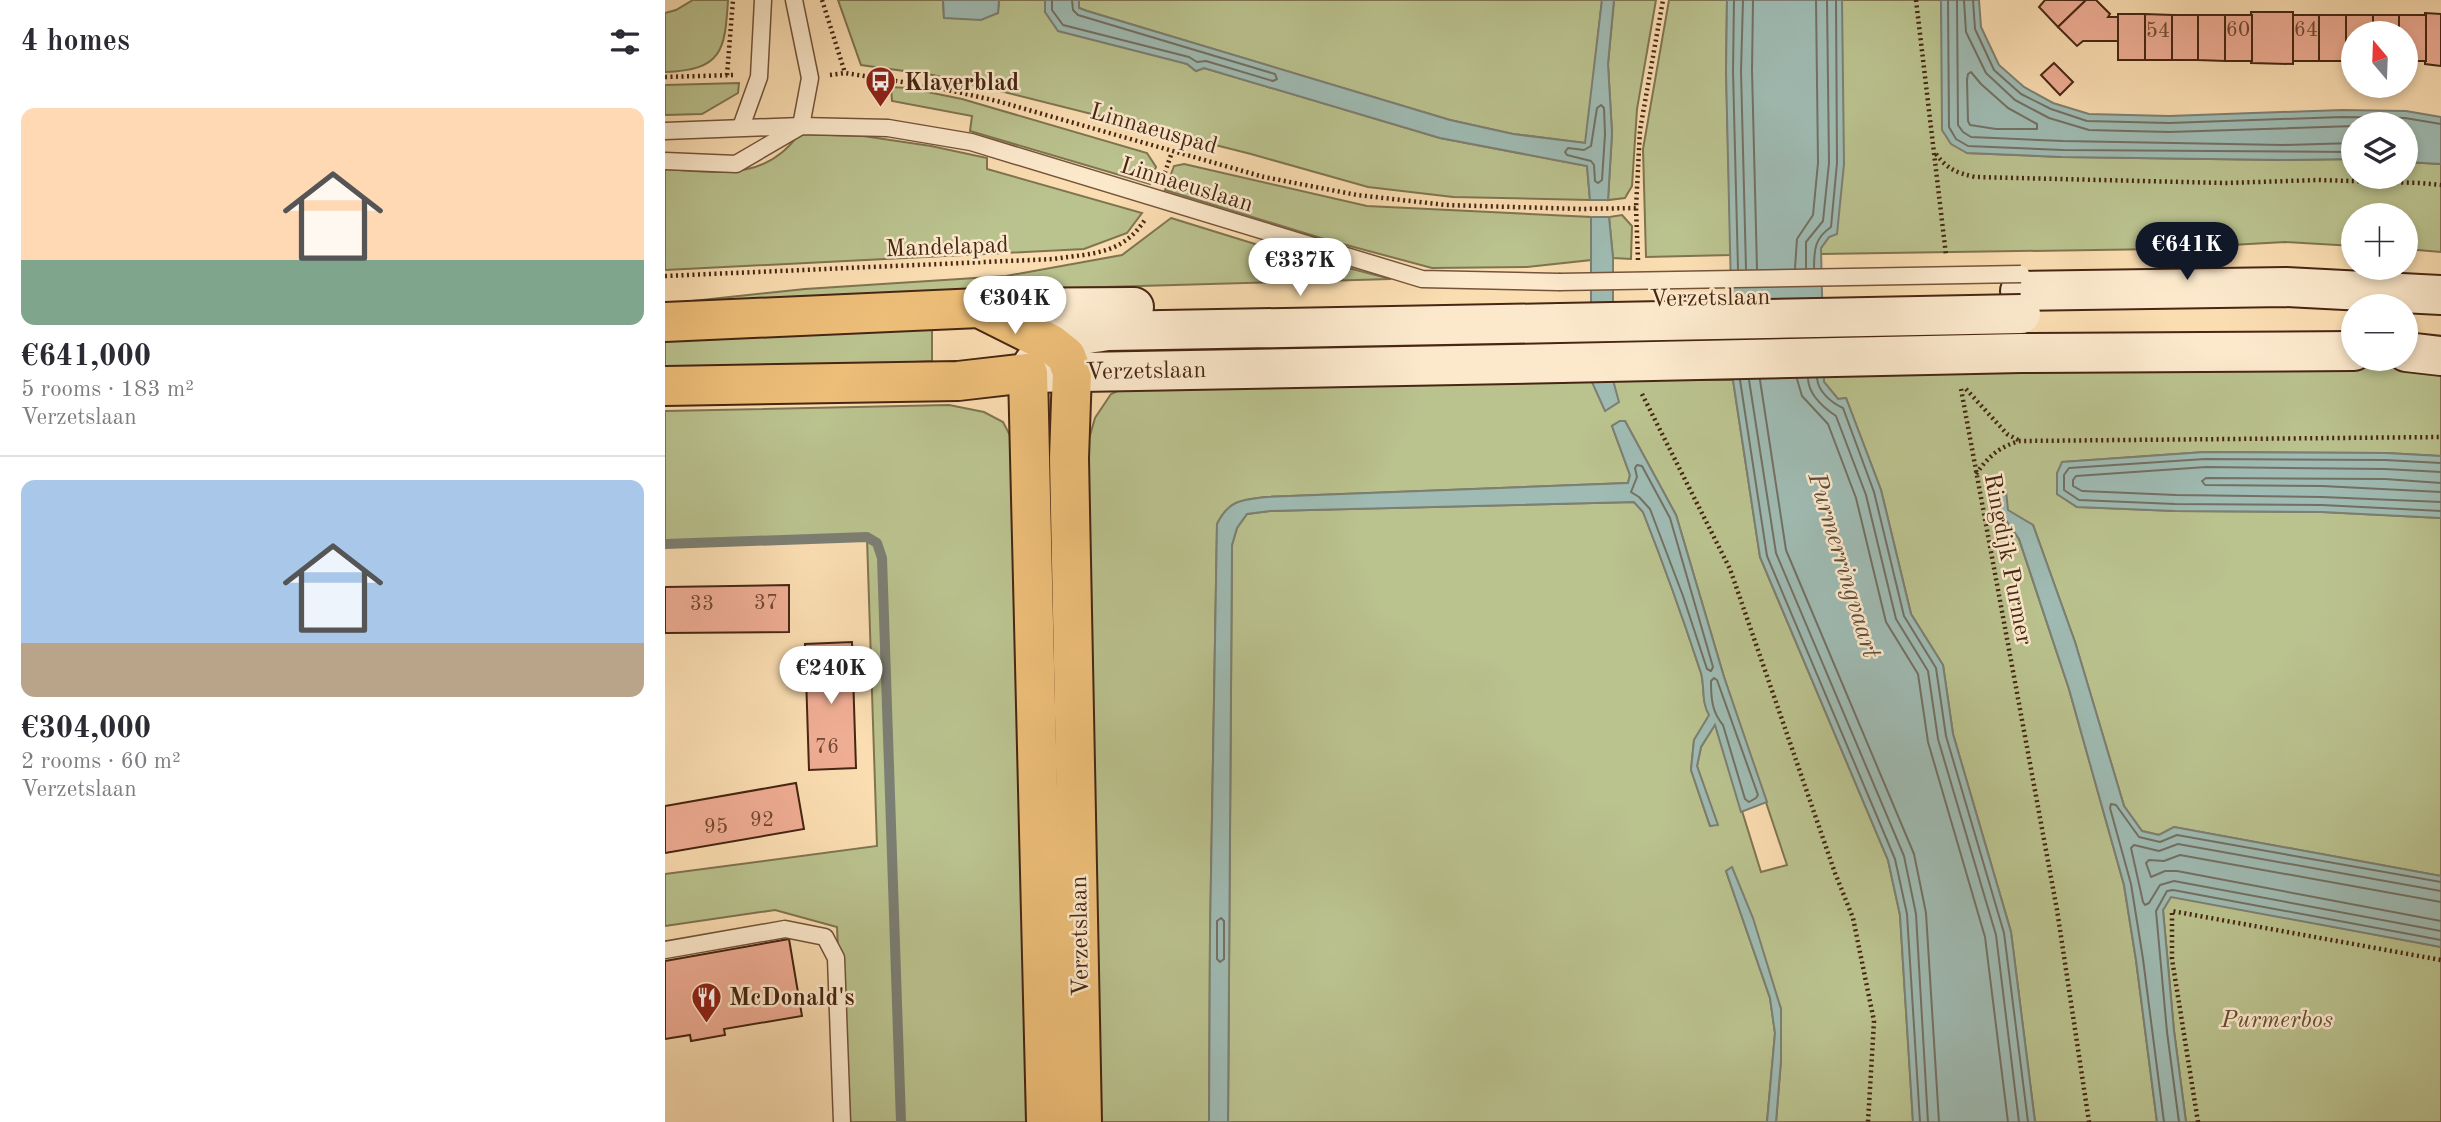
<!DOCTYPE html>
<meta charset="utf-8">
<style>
body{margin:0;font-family:"Old Standard TT",serif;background:#f2f2f3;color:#2b2b33;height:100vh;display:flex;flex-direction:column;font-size:26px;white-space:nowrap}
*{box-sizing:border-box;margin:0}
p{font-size:23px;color:#7c7c81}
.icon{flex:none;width:38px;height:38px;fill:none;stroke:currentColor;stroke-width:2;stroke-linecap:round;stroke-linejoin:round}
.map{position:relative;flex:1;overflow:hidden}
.side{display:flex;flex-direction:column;background:#fff;width:665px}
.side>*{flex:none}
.needle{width:46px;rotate:341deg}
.tools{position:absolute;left:1676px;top:21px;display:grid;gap:14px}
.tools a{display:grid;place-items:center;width:77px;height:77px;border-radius:50%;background:#fff;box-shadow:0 4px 10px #0003;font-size:35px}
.price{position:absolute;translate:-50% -60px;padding:0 16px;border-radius:24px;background:#fff;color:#222;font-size:23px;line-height:46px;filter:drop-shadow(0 2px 4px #0008)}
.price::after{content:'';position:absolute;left:50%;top:42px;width:21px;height:16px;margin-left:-10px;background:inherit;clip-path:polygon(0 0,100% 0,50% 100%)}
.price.current{background:#111827;color:#fff}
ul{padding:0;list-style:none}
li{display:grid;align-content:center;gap:14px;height:371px;padding:0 21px}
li+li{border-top:2px solid #e1e1e2}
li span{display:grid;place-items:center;height:217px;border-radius:14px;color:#555}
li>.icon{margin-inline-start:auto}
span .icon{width:126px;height:126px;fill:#fffc;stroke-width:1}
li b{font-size:30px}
h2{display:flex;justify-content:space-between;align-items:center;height:84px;padding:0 21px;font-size:30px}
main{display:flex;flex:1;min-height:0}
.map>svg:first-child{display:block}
</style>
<main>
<section class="side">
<h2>4 homes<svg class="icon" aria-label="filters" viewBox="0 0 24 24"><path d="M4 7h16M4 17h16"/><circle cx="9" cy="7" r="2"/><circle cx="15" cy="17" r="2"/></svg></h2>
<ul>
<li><span style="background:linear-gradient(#ffd9b3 70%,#7fa58c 0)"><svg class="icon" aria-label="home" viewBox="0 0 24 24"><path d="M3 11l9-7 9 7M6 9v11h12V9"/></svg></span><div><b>€641,000</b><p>5 rooms · 183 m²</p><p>Verzetslaan</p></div></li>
<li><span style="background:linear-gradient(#a9c7e8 75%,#b9a48a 0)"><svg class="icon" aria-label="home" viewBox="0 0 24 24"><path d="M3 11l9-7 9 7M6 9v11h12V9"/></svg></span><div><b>€304,000</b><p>2 rooms · 60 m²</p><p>Verzetslaan</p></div></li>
</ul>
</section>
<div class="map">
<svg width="1776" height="1122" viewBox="0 0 1776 1122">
<rect width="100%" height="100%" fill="#faddb1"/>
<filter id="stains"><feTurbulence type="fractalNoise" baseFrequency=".00286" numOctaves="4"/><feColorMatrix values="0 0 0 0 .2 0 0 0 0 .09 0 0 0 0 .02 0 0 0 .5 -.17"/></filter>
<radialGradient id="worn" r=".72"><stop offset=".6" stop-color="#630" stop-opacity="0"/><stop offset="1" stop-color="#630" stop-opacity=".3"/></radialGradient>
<g fill="#bac28e" stroke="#807450" stroke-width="2">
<path d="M28,0H63C60,51 57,70 0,72V13L11,10Z"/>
<path d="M173,0H278L279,18L333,13L334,0H380V12L522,64L531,71L539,68L775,138L922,166L925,200L788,197L703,187L586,154L323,88L268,75L196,65Z"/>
<path d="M414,0H937L921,143L848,134L785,120L422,11L414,8Z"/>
<path d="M949,0H991L972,109L967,186L960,198L943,200L947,133L943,64Z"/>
<path d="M1004,0H1062L1061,71L1066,255L981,257L978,149Z"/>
<path d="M1177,0H1276L1277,38L1302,153L1397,157L1618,160L1689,159V177H1741V162L1776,164V252L1741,249V215H1689V246L1620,242L1494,249L1156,254V248L1164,237Z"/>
<path d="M74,83L73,93L37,114L0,115V85Z"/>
<path d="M226,87L243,88L297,99L482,153L491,167L485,184L305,131L307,116L227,101Z"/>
<path d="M134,134L198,136L266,146L322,158V169L477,213L462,233L419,249L0,270V169C52,172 100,182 134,134Z"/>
<path d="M519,164L702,206L926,217V260L862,267L767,268L659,239L500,190L509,166Z"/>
<path d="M957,215L967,226L966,259L948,258L944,217Z"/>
<path d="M506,218L590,244L726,279L298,291L18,302L140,289L341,276L457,255Z"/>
<path d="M267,325V361L65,373H0V334Z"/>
<path d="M1643,359L1776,367V456L1721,453L1540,452L1398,462L1392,474V494L1412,507L1510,511L1657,512L1776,518V876L1509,827L1494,835L1477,831L1459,806L1410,642L1368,525L1342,523L1354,539L1404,689L1459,885L1471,960L1492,1122H1370L1346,932L1288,734L1278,665L1246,614L1216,490L1181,398L1173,399L1159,382L1158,374Z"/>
<path d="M948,380H1068L1095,557L1223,860L1235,915L1248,1122H1111L1116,1060V1009L1061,871L1105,998L1110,1033L1102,1122H563L567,545L572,528L582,514L605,511L969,502L978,512C999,565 1018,618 1036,673C1040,687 1036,702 1045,715L1029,740L1026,770L1045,826L1052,824L1032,766L1036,747L1050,724L1096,872L1122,865L1059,677L1011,515L960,421H955L947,426L965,475L963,483L601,497C576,500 564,500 552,524L545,934L544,1122H433L420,453L430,418L446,394L466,385Z"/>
<path d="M284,405L319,412L338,422L349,443L366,1122H181L172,927L110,910L0,926V874L212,846L202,538L0,541V411Z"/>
<path d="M1506,896L1776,947V1122H1521L1509,1031L1498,910Z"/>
</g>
<g fill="#9fbbb3" stroke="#7c7f73" stroke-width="2">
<path d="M278,0H334L333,13L316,20L279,18Z"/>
<path d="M380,0H414V8L422,11L785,120L848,134L920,143L937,0H949L943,64L947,133L943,200H925L922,166L775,138L539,68L531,71L522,64L393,31L380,12Z"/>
<path d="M1062,0H1177L1179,164L1172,234L1164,237L1156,248L1159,382L1173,399L1181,398L1216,490L1246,614L1278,665L1288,734L1346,932L1370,1122H1248L1235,915L1223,860L1095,557L1068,380L1061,71Z"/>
<path d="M1276,0H1314L1316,27L1334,65L1359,87L1388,103L1424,114L1504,116L1677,110L1741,111L1776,117V164L1741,162V124H1689V159L1618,160L1397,157L1302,153L1286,144L1277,130Z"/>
<path d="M926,217H944L948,258V380L954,402L940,411L926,380Z"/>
<path d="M955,421H960L1011,515L1059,677L1102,802L1076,812L1050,725L1036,747L1032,766L1053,825L1045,826L1026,770L1029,740L1044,715C1036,702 1040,687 1036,673C1018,618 999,565 978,512L969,502L605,511L582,514L572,528L567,545L563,1122H544L545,934L552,524C564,500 576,500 601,497L963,483L965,475L947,426Z"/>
<path d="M1540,452L1721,453L1776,456V518L1657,512L1510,511L1412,507L1392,494V473L1397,462Z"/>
<path d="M1341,491L1343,510L1368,525L1410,642L1459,806L1477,831L1494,835L1509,827L1776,876V947L1506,897L1498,910L1509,1031L1521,1122H1492L1471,960L1459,885L1404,689L1354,539L1336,513L1332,492Z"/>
<path d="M1067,867L1088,918L1116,1009V1060L1111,1122H1102L1110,1033L1105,998L1061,871Z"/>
</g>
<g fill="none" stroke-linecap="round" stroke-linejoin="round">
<g stroke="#737063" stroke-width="2">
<path d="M387,0V10L398,25L524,57L532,62L541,61L608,81L612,79L610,74L413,15L408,10L407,0"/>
<path d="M1069,0L1068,71L1073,269"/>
<path d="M1078,0L1076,71L1081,269"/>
<path d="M1088,0L1087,71L1092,269"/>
<path d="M1283,0L1284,127L1291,139L1303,146L1398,150L1689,152"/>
<path d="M1292,0L1293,125L1298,132L1306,137L1398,141L1618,145L1689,143"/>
<path d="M1299,0L1301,32L1321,73L1350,100L1384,118L1424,130L1504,132L1689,126"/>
<path d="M1308,0L1310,29L1329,70L1356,94L1386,109L1422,121L1504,123L1677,117L1740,118L1776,124"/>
<path d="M1306,72L1316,84L1343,108L1372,124V129H1331L1305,125L1303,121L1302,80L1303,74Z"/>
<path d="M936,105L939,108L940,134L937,180L933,183L930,181L929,165L926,161L902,155L900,152L903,148L919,150L926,146L932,108Z"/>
<path d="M1130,268L1132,239L1148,215L1153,163L1151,0"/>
<path d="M1141,268V242L1158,221L1164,163L1162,0"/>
<path d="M1149,268C1149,249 1150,238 1166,227L1172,163L1171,0"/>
<path d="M1152,378C1153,392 1167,403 1178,408L1209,492L1239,616L1271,668L1281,736L1339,933L1363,1122"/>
<path d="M1132,379L1137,396L1163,424L1191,498L1221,622L1253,674L1263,742L1320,937L1343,1122"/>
<path d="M1143,379C1144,395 1159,408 1171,416L1201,495L1231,619L1263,671L1273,739L1331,935L1354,1122"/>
<path d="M1075,380L1102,556L1230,859L1242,914L1255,1122"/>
<path d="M1084,380L1111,553L1239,856L1251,914L1263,1122"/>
<path d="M1095,380L1121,550L1249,854L1261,913L1274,1122"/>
<path d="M1776,463L1720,460L1540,459L1404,468L1399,475V490L1414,500L1510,504L1657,505L1776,511"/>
<path d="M972,465L977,466L1005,518L1048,667L1046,671L1042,669L1018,596L985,509L974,497L966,492L972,477L970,468Z"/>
<path d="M1776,472L1720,469L1541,467L1411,476L1408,480V486L1417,491L1511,495L1657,497L1776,502"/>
<path d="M1776,483L1720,479L1541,478L1537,481L1540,485L1657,486L1776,492"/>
<path d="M1049,678L1052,680L1093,795L1091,798L1084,802L1080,799L1058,725C1047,712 1046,699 1046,681Z"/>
<path d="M1776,891L1513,844L1494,851L1469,845L1466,848L1478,902L1480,905L1484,903L1495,885L1509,881L1776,931"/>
<path d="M1776,902L1515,855L1499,861L1484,860L1481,863L1486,877L1500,871H1512L1776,921"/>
<path d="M556,918L559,921V959L555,962L552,959V921Z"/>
<path d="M1499,1122L1478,959L1466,884L1445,808L1446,804L1451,805L1474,837L1495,842L1512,835L1776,882"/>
<path d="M1514,1122L1502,1032L1491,911L1502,891L1508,890L1776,940"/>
</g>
<path stroke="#7c7f73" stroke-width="10" d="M0,544L202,537L212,543L217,558L236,1122"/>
</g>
<g fill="#efad94" stroke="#472613" stroke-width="2">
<path d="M1380,0H1421L1393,27L1374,7Z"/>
<path d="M1421,0H1431L1445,14L1443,17H1453V41H1418L1412,46L1393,27Z"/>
<path d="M1586,12H1628V64L1586,63Z"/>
<path d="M1760,13L1776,14V66L1760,64Z"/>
<rect x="1453" y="14" width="27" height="46"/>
<path d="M1480,14L1507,15V60H1480Z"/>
<rect x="1507" y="15" width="26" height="45"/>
<path d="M1533,15H1560V61L1533,60Z"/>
<rect x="1560" y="15" width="27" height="46"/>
<rect x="1628" y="15" width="26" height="46"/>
<rect x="1654" y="15" width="27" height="46"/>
<path d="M1681,15H1708V33H1689V61H1681Z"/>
<rect x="1708" y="15" width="26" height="18"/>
<path d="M1734,15H1761V61H1741V33H1734Z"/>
<path d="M1389,63L1408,82L1395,95L1376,75Z"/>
<path d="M124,585V632L0,633V587Z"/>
<path d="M187,642L191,768L144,770L140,644Z"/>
<path d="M131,783L139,829L0,853V806Z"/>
<path d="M124,939L137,1016L59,1029L60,1035L26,1041L25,1035L0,1039V961Z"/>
</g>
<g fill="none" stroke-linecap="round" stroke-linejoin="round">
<defs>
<g id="service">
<path d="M76,127L94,77L98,0"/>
<path d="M0,131L136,126L223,128L306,142L757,279L894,282"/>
<path d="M0,161L71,164L136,126L145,78L129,0"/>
<path d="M0,950L120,929L160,937L171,958L177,1122"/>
</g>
<g id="secondary">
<path d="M1355,291L1621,287L1776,295"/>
<path d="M314,308L469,307"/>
<path d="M895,323L444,331C408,336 380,336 363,373L896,363"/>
<path d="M1741,352L1776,356"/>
<path d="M1356,353L1689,351"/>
</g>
<g id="primary">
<path d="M0,322L314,308L386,344L401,356L407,372L404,458L417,1122"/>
<path d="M0,386L293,381L363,373L381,1122"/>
</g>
</defs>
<use href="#service" stroke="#74543a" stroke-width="19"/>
<use href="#secondary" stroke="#472613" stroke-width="42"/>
<use href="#primary" stroke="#472613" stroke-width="42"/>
<g stroke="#472613" stroke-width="4.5" stroke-dasharray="2 3.5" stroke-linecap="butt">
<path d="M157,0L180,73"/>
<path d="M1251,0L1281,255"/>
<path d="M62,75L68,0"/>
<path d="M165,75L180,73L270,87L332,101L599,177L692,195L781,205L917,209L971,208"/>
<path d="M0,77L69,75"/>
<path d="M1271,154C1282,169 1292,173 1310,177L1561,183L1653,180L1755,183L1776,185"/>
<path d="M498,178L507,152"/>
<path d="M973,260L971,208L975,130L998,0"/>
<path d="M0,276L389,259C428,253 458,255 481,218"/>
<path d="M1296,389L1392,910L1424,1122"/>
<path d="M1301,389L1342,434L1355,441"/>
<path d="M977,394L1065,569L1170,873L1188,918L1209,1021L1203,1122"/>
<path d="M1311,474C1323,457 1335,446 1355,441L1776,437"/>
<path d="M1533,1122L1507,959V911L1776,960"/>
</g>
<use href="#service" stroke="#fce9cc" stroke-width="16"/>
<use href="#secondary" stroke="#fce9cc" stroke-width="38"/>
<use href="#primary" stroke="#edbe78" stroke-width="38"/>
<defs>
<path id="service-bridge" d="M894,282L1356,274"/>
<g id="secondary-bridge">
<path d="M895,323L1356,314"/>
<path d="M896,363L1356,353"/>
</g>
</defs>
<use href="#service-bridge" stroke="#74543a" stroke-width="19" stroke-linecap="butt"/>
<use href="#secondary-bridge" stroke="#472613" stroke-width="42" stroke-linecap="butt"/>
<use href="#service-bridge" stroke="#fce9cc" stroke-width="16"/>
<use href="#secondary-bridge" stroke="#fce9cc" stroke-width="38"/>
</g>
<defs>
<symbol id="bus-pin" viewBox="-11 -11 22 30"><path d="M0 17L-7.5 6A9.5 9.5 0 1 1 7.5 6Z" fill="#8f2418" stroke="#fce9cc"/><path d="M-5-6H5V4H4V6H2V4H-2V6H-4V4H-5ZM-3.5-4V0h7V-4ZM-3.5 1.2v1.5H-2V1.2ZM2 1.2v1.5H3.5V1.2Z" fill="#fff"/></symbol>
<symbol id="restaurant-pin" viewBox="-11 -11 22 30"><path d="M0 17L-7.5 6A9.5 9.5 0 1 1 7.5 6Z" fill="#8f2418" stroke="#fce9cc"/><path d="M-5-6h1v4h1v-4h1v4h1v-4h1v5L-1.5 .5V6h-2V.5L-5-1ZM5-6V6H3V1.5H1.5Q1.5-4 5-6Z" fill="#fff"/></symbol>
</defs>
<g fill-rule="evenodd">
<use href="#bus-pin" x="198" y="64" width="35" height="47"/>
<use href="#restaurant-pin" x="24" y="980" width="35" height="47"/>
</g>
<g text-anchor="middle" stroke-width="5" stroke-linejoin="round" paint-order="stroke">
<g font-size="21" fill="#714833">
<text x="1573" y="36">60</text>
<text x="1641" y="36">64</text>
<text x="1493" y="37">54</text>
<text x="101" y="609">37</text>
<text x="37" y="610">33</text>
<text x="162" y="753">76</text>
<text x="97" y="826">92</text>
<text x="51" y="833">95</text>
</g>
<g font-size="24" font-weight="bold" fill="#472613" stroke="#fce9cc" text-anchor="start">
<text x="239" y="90">Klaverblad</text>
<text x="64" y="1005">McDonald's</text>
</g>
<g font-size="24" fill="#472613" stroke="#fce9cc">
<text transform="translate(489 128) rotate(16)" y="8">Linnaeuspad</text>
<text transform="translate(522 184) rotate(17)" y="8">Linnaeuslaan</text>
<text transform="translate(282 246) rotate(-2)" y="8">Mandelapad</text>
<text transform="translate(1045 297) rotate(-1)" y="8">Verzetslaan</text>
<text transform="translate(481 370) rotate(-1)" y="8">Verzetslaan</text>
<text transform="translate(1344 559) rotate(79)" y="8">Ringdijk Purmer</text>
<text transform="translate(414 936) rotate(-91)" y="8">Verzetslaan</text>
</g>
<g font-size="24" font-style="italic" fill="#644d32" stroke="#fce9cc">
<text x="1612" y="1027">Purmerbos</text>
</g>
<g font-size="26" font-style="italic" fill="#5d4b3b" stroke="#fce9cc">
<text transform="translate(1180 565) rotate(73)" y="9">Purmerringvaart</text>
</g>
</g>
<rect width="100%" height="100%" filter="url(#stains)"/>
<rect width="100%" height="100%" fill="url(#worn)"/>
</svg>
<div class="tools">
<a><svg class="needle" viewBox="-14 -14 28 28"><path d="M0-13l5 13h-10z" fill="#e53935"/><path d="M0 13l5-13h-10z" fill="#7c7c81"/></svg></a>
<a><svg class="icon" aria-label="layers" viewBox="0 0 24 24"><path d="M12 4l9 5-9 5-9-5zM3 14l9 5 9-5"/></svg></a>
<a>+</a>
<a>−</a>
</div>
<b class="price current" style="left:1522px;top:282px">€641K</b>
<b class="price" style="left:635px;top:298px">€337K</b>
<b class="price" style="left:350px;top:336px">€304K</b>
<b class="price" style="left:166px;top:706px">€240K</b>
</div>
</main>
